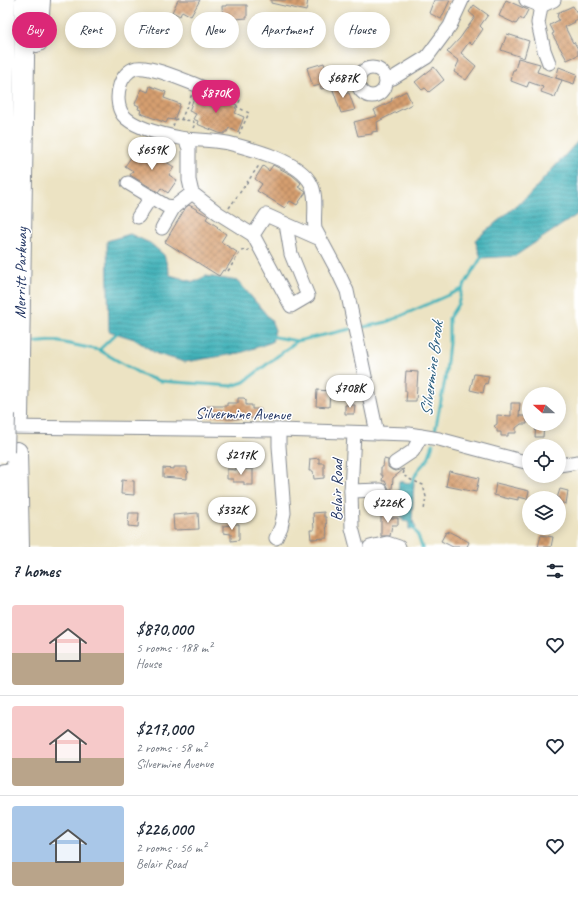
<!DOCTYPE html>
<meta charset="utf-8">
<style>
body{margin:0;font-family:Caveat,sans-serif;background:#f2f2f3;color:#1f2937;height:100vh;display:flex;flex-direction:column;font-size:15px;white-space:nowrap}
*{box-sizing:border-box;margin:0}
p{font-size:13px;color:#747a83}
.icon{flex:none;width:22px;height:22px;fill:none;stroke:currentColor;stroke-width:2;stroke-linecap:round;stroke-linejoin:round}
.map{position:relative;height:547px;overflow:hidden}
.details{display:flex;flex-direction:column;background:#fff;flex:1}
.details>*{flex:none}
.hud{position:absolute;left:12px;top:12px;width:554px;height:36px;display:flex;gap:8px}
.needle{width:26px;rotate:291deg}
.fabs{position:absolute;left:522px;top:387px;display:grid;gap:8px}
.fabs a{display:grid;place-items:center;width:44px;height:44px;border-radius:50%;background:#fff;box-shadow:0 2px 10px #0003;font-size:20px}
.price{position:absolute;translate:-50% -34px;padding:0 9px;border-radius:14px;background:#fff;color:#222;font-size:13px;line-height:26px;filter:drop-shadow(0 1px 2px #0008)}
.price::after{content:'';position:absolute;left:50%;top:24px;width:12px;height:9px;margin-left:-6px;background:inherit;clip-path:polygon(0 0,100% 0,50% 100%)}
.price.on{background:#db2777;color:#fff}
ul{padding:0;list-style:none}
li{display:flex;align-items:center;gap:12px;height:100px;padding:0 12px}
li+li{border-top:1px solid #e0e1e3}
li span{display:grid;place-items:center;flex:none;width:112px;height:80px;border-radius:4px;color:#555}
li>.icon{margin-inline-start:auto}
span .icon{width:48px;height:48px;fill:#fffc;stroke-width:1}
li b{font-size:17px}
h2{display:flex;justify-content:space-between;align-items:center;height:48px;padding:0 12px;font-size:17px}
.pill{padding:0 14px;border-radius:18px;background:#fff;box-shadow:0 2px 10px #0003;font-size:14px;line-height:36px}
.pill.on{background:#db2777;color:#fff}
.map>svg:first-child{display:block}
</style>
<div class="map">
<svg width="578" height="547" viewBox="0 0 578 547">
<defs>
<pattern id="water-rules" width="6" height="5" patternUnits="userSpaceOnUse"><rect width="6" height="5" fill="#43b3ba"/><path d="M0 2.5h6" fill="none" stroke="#37929a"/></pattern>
<pattern id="building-cross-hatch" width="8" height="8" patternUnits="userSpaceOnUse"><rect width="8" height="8" fill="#d69f70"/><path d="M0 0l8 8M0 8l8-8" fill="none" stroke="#ad825f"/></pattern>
</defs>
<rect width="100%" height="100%" fill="#fff"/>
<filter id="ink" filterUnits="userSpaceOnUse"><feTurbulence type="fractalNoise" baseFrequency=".025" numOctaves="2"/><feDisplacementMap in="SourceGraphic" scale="8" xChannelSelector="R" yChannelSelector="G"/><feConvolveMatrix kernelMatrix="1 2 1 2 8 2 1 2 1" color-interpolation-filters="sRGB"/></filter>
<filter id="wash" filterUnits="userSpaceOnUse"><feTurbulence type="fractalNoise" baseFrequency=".012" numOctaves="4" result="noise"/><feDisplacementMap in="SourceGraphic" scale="16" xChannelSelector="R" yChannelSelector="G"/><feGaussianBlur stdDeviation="0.9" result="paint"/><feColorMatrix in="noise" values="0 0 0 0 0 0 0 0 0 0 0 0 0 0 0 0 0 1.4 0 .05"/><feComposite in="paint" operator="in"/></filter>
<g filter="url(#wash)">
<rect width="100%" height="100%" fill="#ece3c3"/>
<g fill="url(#water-rules)" stroke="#2f718c">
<path d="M578,141V214L515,256L481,258L475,240L529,195Z"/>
<path d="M130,234L150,243L164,255L170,275L194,282L206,276L238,281L271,320L275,330L272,342L240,353L185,362L157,354L134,339L109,331L107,241Z"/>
<path d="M399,481L408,483L414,482L412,519L416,528L414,530L409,529V522L403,521C397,508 398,495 399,481Z"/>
</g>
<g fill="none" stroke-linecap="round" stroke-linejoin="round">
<g stroke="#43b3ba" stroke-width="3">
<path d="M359,328L387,322L462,289L481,258L484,256"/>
<path d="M270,336L297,341"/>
<path d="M26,343L55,341L99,350L144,376L160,381L232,386L244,382L297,341L351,329"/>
<path d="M99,350L119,331"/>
<path d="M435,431L445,380L449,343V318L458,304L462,289"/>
<path d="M410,486L418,470L428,459L433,444"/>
<path d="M413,527L418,536L422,547"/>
</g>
</g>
<g id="blocks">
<g fill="url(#building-cross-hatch)">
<path d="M178,0H200L191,16L182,11L180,16L172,12Z"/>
<path d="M271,0H308L306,11L271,3Z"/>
<path d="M434,0H450L441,19L429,13Z"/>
<path d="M506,0L528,10L523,20L520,18L516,24L499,16Z"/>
<path d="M227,5H247V18L223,20L222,6H227Z"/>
<path d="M474,5L488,15L480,26L483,29L472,45L469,42L461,53L476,66L466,80L454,72L459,61L447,52L460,38L475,17L469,12Z"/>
<path d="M573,6L578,15V19L574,21L575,22L565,27L573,43L574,42L578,49V55L567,60L552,34L554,33L550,25L559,20L557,16L558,15L557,13Z"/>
<path d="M507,34L529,41L524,58L501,50Z"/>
<path d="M518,58L540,64L537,72L562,80L555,97L541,92L543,87L529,82L527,87L511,81L512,77L511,76L513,70H515Z"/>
<path d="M324,63L331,86L321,89L320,85L313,87L307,68Z"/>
<path d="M434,67L444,80L429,92L425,88L422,90L415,82Z"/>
<path d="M559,67L577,74L574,84L556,78Z"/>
<path d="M342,84L344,93H349L355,110L341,113L332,87Z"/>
<path d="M150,86L166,92L164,98L180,104L174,120L168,119L166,123L140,113L141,110L138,109L139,106L135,104L141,89L148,92Z"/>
<path d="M406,91L412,104L377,122L378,131L372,132V134L358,136L354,122L377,116L374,110L392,101L391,99Z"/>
<path d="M210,93L237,105L235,108L237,109L235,113L244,117L238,132L229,128L227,132H225L224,134L219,133L197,124L198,121L193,119L196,114L189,111L195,95L204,99L206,96L208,97Z"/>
<path d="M146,149L174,167L169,175L177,180L168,193L161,188L158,192L130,175L133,171L125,166L134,153L141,157Z"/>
<path d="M273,165L292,175L301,183L298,187L306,192L297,205L290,201L285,208L257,191L262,184L255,179L263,166L269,171Z"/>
<path d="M189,205L208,216L206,219L218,227L217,228L226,234L221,242L237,252L225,271L223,270L219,276L165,242L186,207Z"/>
<path d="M406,371L418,372L416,401H406L407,391H405V384Z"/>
<path d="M474,374L489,376L487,384L485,383L483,393L470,390Z"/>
<path d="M317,390L330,391L329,407L316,406Z"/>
<path d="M238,398H244L246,400V405H252V409H261V418L230,419H226V417H206L207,406H227V403H238Z"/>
<path d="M511,403H520L519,416H527V424H521L516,428V433H508V436H501V432H497V429L494,426L497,424V415L511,416Z"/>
<path d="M345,405H355L354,414H345Z"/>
<path d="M536,424H544L543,437H535Z"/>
<path d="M319,458V463H324V478L314,479L313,471H309L310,459Z"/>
<path d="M384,459L388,460V467L392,470L396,471L404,469L393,478L392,489H389L385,481H382L383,475H381V467H383Z"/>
<path d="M174,467H187V471L189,472L187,474V479L163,477V468L174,469Z"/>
<path d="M236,467L243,468V469H253V485H244V482H233V479H227V469L236,470Z"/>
<path d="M449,471L479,478L476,492L446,486Z"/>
<path d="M122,480L134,481V495L121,494Z"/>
<path d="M496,483L529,491L527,499L518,497V500L509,498V499L494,495Z"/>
<path d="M560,489L568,491L566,504L559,502V498H557Z"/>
<path d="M324,512V517H326L327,538L311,539L310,530H314L313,513Z"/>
<path d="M129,513H139L138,527L128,526Z"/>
<path d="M198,513L199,529L174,530L173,515Z"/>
<path d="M381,514H392L391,518H398V525H392L390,536H381Z"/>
<path d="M231,524H239V540L231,541V534L223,533V526L231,525Z"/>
<path d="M448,531L469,542L467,547H453L441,541L446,532L448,533Z"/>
<path d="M541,535L553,537L551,547H538Z"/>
</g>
</g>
</g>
<g filter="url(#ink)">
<use href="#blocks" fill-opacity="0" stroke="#848990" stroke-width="1"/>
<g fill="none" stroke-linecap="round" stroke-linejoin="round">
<defs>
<g id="minor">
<path d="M526,0L541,6L554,0"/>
<path d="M541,6L538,23L544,50L549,63"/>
<circle cx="372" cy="82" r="14"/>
<path d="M386,80L393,78L427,57L450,26L462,0"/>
<path d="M204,88C188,82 152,65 136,68C128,70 122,78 120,85C117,94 117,107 123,115C134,129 169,136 185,139L189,148V180L192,193L218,213L253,235L291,306L308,296L291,254L286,224L266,215L253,235"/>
<path d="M185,139C199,140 214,140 228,143C252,149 300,161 311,184C318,197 313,215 315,229L338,272L347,291L377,433"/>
<path d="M128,183L166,206L174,207L192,193"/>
<path d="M138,217L151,197"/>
<path d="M286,224L320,239"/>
<path d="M162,228L174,207"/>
<path d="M0,427L279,430L409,434L439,439L529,463"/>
<path d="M354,433L351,491L352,528L357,547"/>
<path d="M395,463L413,451L421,436"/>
<path d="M559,465L578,462"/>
<path d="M351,491L381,490"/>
<path d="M276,538L281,527L284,513L279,446V430"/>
<path d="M370,547L387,543L399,547"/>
</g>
<g id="highway">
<path d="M37,42L40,0"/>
<path d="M5,404L3,130L5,0"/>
<path d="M18,417L25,0"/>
<path d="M17,452L19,547"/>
<path d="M4,547V474"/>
</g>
</defs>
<use href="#minor" stroke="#848990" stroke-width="15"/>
<use href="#highway" stroke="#848990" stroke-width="22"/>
<g stroke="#848990" stroke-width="1.5" stroke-dasharray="3 3" stroke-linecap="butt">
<path d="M214,84L230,89L228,95L240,100L237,107L249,113L239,134"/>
<path d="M181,120L192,94"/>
<path d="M173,126L176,119L193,121L195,124L193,128"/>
<path d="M229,208L260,164"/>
<path d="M228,271L241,251L249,250"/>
<path d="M404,471L403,475L409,479L423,485L426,497L424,510"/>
</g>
<use href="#minor" stroke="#fff" stroke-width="13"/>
<use href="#highway" stroke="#fff" stroke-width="20"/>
<defs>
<path id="highway-bridge" d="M4,452L5,414"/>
</defs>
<use href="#highway-bridge" stroke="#848990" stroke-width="22" stroke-linecap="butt"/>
<use href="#highway-bridge" stroke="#fff" stroke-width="20"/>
</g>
</g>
<g text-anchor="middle" stroke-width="3" stroke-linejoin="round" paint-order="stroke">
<g font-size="16" fill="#1b2f5e" stroke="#fff">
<text transform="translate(20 273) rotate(-89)" y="6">Merritt Parkway</text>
<text transform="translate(243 413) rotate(1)" y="6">Silvermine Avenue</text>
<text transform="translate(336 490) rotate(-90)" y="6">Belair Road</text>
</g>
<g font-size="17" font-style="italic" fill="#295d7e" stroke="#fff">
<text transform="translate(431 369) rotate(-83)" y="6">Silvermine Brook</text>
</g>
</g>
</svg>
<div class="fabs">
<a><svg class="needle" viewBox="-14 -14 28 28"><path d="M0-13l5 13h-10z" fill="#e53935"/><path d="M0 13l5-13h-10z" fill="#747a83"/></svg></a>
<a><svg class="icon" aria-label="locate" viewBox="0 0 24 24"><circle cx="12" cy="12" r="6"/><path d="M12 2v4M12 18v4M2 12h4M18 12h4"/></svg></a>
<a><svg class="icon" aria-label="layers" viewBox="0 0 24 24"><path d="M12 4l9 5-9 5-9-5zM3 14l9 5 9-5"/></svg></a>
</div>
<b class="price" style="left:343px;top:99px">$687K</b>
<b class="price on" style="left:216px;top:114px">$870K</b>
<b class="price" style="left:152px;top:171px">$659K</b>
<b class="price" style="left:350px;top:409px">$708K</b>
<b class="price" style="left:241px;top:476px">$217K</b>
<b class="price" style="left:388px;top:524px">$226K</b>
<b class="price" style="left:232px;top:531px">$332K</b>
<div class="hud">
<a class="pill on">Buy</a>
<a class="pill">Rent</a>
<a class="pill">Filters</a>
<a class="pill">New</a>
<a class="pill">Apartment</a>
<a class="pill">House</a>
</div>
</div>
<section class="details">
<h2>7 homes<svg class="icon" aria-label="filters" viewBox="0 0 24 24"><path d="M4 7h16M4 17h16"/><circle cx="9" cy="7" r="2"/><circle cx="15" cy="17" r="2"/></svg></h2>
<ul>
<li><span style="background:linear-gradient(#f6c9c9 60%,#b9a48a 0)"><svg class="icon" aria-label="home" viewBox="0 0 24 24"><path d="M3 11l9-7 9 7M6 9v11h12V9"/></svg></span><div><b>$870,000</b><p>5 rooms · 188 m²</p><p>House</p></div><svg class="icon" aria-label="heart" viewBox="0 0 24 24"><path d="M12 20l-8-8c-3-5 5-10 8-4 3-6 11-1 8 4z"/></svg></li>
<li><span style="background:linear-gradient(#f6c9c9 65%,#b9a48a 0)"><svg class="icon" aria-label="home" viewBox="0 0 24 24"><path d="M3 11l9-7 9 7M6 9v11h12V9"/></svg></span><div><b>$217,000</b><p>2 rooms · 58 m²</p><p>Silvermine Avenue</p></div><svg class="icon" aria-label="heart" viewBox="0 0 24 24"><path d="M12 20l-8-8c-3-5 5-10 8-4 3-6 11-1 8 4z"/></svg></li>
<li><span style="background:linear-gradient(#a9c7e8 70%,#b9a48a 0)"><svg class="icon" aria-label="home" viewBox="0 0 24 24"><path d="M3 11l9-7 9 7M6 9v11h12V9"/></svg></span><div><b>$226,000</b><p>2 rooms · 56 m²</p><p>Belair Road</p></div><svg class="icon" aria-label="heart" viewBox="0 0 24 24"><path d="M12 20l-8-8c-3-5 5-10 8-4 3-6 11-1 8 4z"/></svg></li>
</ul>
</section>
